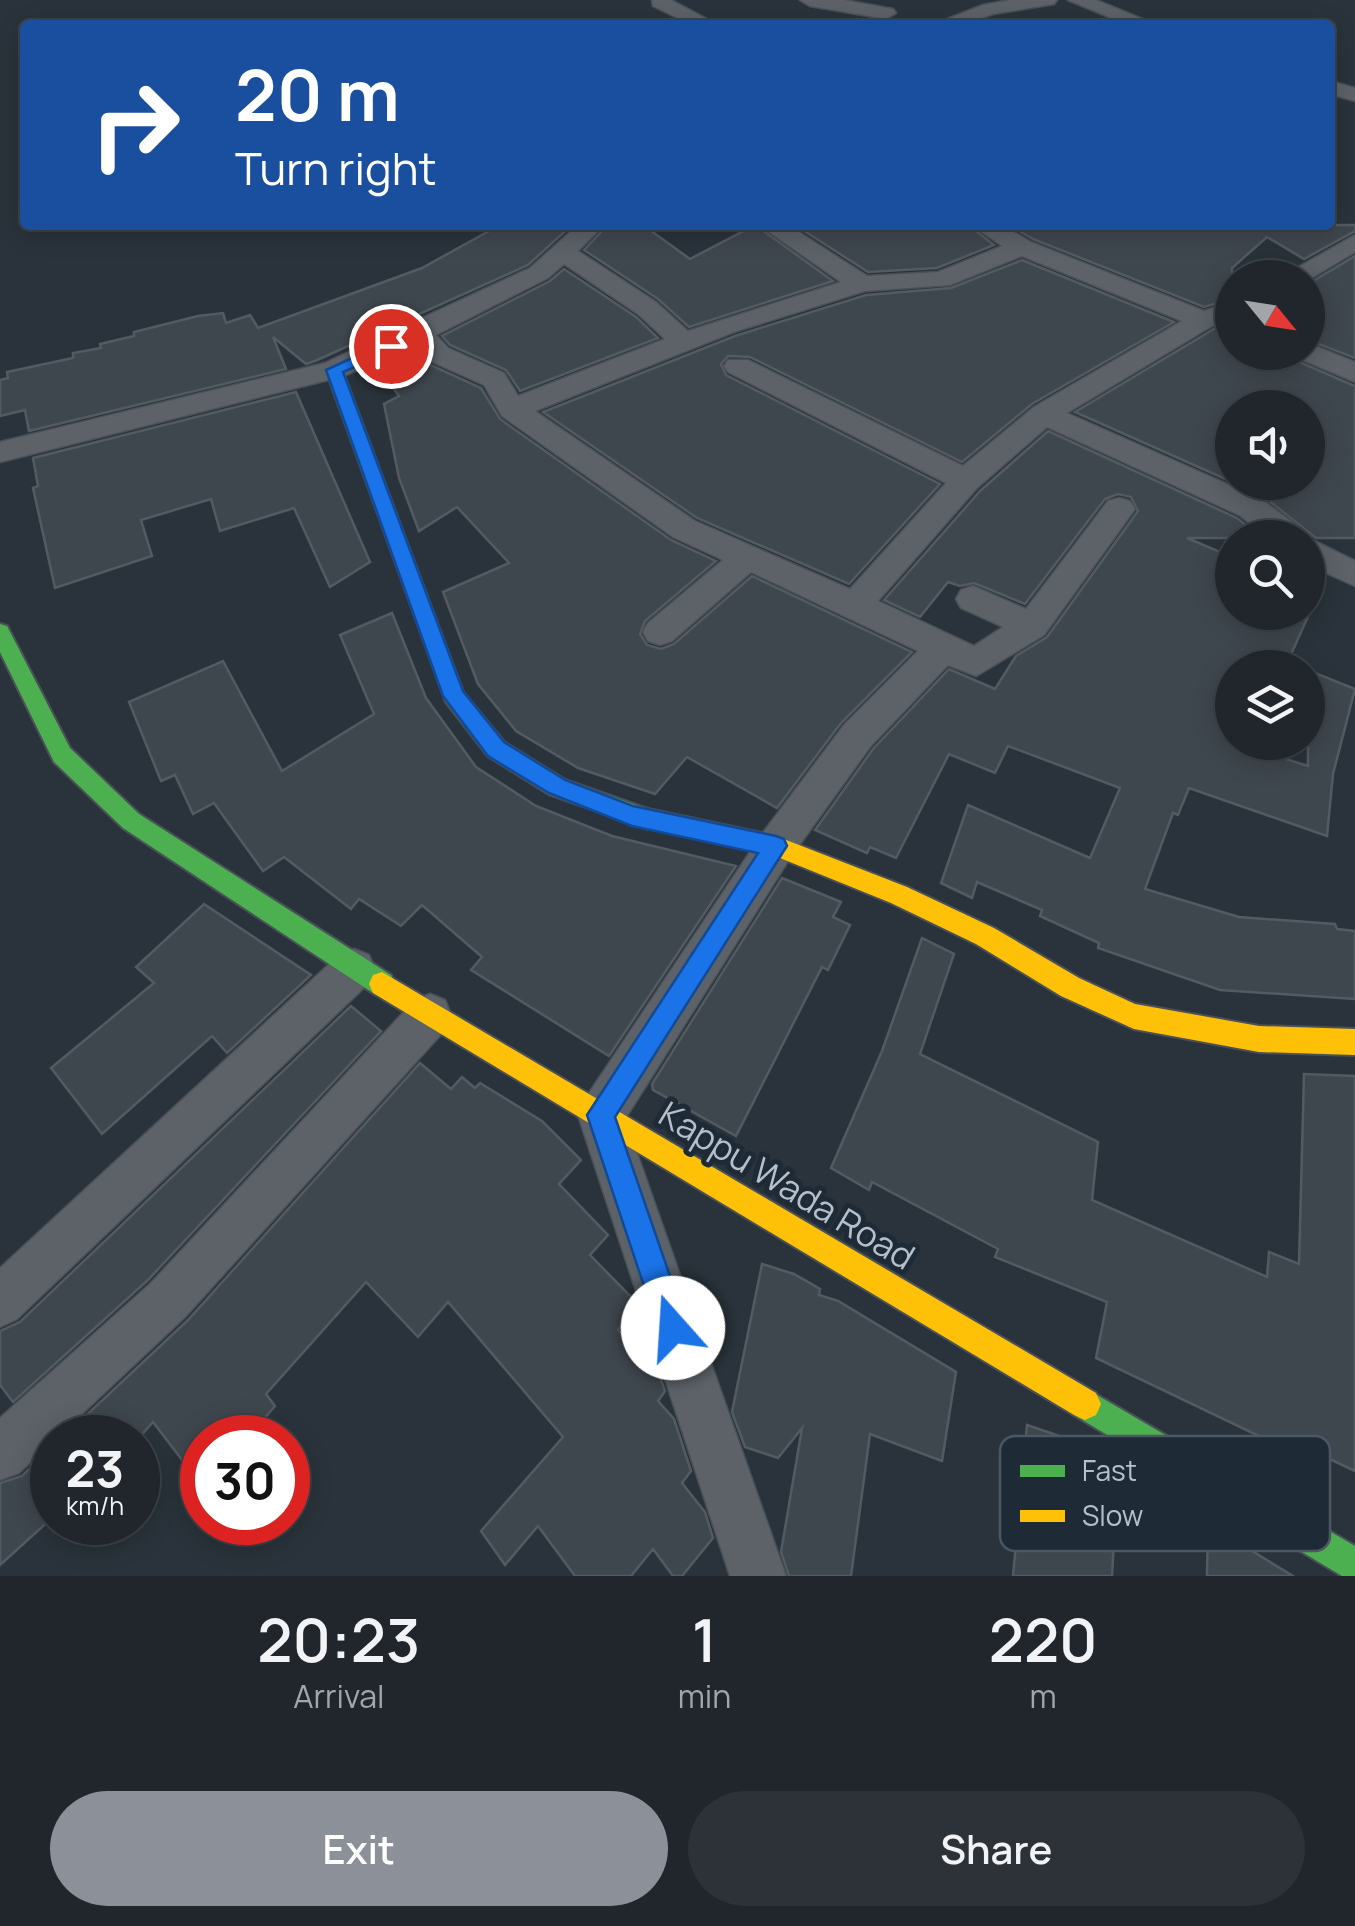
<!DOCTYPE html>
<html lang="en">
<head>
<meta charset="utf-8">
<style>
  body { margin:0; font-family:Manrope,sans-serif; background:#2d3238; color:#f1f3f6; height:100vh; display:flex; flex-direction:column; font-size:38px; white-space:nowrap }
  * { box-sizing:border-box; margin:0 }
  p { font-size:32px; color:#a2a5a9 }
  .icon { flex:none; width:55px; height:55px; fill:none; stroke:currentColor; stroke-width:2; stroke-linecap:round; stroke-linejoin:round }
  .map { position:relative; height:1576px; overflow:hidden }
  .sheet { display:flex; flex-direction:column; background:#20262c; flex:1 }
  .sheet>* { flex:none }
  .banner { position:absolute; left:20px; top:20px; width:1315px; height:210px; border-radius:10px; box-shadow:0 5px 25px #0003,0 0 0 2px #3d4348; background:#1a4fa0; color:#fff; overflow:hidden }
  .needle { width:65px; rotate:120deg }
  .tools { position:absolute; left:1215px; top:260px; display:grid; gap:20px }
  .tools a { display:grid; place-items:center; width:110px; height:110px; border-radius:50%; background:#20262c; box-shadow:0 5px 25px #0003,0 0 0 2px #3d4348; font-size:50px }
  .speed { position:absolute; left:30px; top:1415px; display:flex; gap:20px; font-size:50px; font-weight:700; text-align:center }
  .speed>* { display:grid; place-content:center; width:130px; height:130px; border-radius:50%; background:#20262c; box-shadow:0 5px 25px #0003,0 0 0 2px #3d4348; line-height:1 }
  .speed small { font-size:25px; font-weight:400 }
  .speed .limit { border:15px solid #d22; background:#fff; color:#111 }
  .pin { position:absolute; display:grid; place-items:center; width:85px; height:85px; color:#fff; margin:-42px; border:5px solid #fff; border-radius:50%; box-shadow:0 2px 10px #0007 }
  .me { position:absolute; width:110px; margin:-55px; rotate:341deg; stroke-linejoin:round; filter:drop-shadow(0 0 8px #0008) }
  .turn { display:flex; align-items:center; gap:35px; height:210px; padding:0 50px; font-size:45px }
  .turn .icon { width:130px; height:130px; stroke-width:2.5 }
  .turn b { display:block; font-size:70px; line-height:85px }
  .eta { display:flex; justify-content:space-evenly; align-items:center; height:170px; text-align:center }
  .eta b { font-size:60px; font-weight:600; line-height:70px }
  .button { display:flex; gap:20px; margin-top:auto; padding:20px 50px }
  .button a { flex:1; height:115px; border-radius:60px; background:#8c9099; color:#fff; font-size:40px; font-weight:600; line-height:115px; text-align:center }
  .button a+a { background:#2d3238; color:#f1f3f6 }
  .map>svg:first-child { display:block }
  .building { fill:#3f474e; stroke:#535a62; stroke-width:2.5 }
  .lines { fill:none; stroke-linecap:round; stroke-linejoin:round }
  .street-casing { stroke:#495057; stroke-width:3 }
  .fast-casing { stroke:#495057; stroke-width:4 }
  .slow-casing { stroke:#495057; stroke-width:4 }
  .street { fill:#5c6268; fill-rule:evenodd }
  .fast { fill:#4caf50; fill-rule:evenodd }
  .slow { fill:#ffc107; fill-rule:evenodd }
  .route { fill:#1a73e8; stroke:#114b97; stroke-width:2.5 }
  .labels { text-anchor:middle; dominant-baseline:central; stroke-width:10; stroke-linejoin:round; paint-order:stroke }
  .near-street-label { font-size:35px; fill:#b5c0cb; stroke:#1e2a36 }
  .key { fill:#1e2a36; stroke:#4b5763; stroke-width:2.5 }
  .key-label { font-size:28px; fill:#b5c0cb }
</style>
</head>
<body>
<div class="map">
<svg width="1355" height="1576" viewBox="0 0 1355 1576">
  <rect width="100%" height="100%" fill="#2a333b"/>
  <g class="building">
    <polygon points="500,225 572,225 528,265 315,361 306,364 273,337 286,369 29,431 25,410 0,416 0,380 8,378 7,372 73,358 73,353 101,348 100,344 134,336 134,332 198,316 223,313 226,323 250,315 258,328 422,268"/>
    <polygon points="608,225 643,225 690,259 755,225 833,281 689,327 658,299 584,250"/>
    <polygon points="795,225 968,225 994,245 937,268 868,272"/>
    <polygon points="1009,225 1355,225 1355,231 1304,259 1267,237 1232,268 1232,299 1204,307 1033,239"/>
    <polygon points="1355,256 1355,358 1308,340 1308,284"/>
    <polygon points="1022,260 1174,322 1032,404 962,462 750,357 728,356 721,364 726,375 940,484 849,584 697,518 543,412 735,336 866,295 951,288"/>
    <polygon points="564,269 636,317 658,338 520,391 506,370 450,345 442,336 550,281"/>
    <polygon points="1232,323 1232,352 1292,352 1297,361 1355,386 1355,538 1316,538 1263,496 1233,482 1308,482 1308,408 1232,408 1232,482 1075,412 1214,329"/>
    <polygon points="414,350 426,363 481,388 500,419 671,540 716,561 645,621 640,634 647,645 661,649 674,644 752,576 912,652 841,723 777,808 687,757 655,794 578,768 516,731 478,684 443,592 509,563 457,507 419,531 399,478 384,404 399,396 377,366"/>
    <polygon points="296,392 370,562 330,587 294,508 220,531 211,499 141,520 152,556 55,588 33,488 38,486 33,458"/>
    <polygon points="1048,431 1237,518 1262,538 1187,538 1232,557 1232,612 1310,612 1285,668 1232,668 1232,742 1308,766 1308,670 1355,689 1333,774 1327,836 1189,788 1178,815 1173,813 1145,889 1239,917 1335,924 1337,929 1355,931 1355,999 1220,990 1098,948 1099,943 1040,916 1042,910 977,882 972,898 941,883 968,805 1090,858 1120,788 1008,746 995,773 949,754 896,858 870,847 867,853 815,830 873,749 949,669 995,689 1016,656 1047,637 1138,511 1131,497 1118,494 1105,499 1025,604 974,583 960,586 948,582 920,617 884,600 980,491"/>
    <polygon points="392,613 426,698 476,767 536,806 612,836 736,866 609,1056 471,970 482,957 422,905 401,926 359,899 351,909 284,857 263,871 214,803 193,814 175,775 161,781 129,702 223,661 282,771 374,714 340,635"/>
    <polygon points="782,878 841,902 833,917 850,925 828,970 822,967 736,1136 653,1090 652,1084"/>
    <polygon points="204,904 311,975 227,1053 212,1036 102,1134 51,1068 154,983 136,967"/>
    <polygon points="922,938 954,954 920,1054 1098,1142 1092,1200 1267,1277 1269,1252 1299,1264 1304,1074 1355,1076 1355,1471 1292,1441 1291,1463 1256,1448 1257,1435 1096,1358 1107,1302 995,1257 998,1249 872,1182 869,1190 831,1168 882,1051"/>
    <polygon points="351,1006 381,1031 148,1280 13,1402 0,1385 0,1331 20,1322"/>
    <polygon points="420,1063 451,1089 462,1077 475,1088 480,1083 542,1121 581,1160 559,1184 608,1235 590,1255 635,1301 637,1306 618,1330 659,1374 665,1391 658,1401 674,1419 691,1471 682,1483 705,1512 713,1538 682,1576 673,1576 653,1549 631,1576 575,1576 538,1526 505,1565 481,1531 563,1437 448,1302 418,1337 366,1282 266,1394 275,1406 248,1438 202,1438 202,1486 153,1422 139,1438 62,1438 188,1320"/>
    <polygon points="762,1264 794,1274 820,1289 819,1295 838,1301 956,1372 942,1461 870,1434 851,1576 789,1576 781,1552 802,1428 778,1458 745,1447 732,1412"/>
    <polygon points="1027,1425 1065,1438 1118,1470 1112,1576 1013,1576"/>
    <polygon points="52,1447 52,1518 0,1565 0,1483 22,1476"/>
    <polygon points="1208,1524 1293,1576 1207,1576"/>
  </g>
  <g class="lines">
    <defs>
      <g id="street">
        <polygon points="652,0 671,0 718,25 692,25 653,6"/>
        <polygon points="800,0 844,0 893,9 896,13 886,19 810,6"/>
        <polygon points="1010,0 1057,0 1054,4 993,14 962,25 932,25 983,5"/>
        <polygon points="1068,0 1096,0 1157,25 1128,25"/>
        <polygon points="1330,81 1355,88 1355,101 1330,94"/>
        <path d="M578,225H604L578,251L656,302L688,331L841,282L759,225H788L867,276L938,272L1002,246L972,225H1002L1031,242L1204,311L1232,302V319L1212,326L1067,413L1261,499L1303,530L1307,537L1355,561V586L1308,565V538H1269L1239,515L1047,427L977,488L878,601L974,646L1003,627L961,608L956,599L961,590L973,586L1026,609L1108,501L1119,498L1130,501L1135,509L1044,635L976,676L948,665L870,747L790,858L625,1119L786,1576H730L578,1115L585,1099L762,834L844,725L918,651L751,572L672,641L660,645L648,641L643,632L648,623L723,560L673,537L502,416L484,385L428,360L415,345L344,376L0,462V442L325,363L530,268ZM1022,256L1182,321L1034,407L963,466L748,360H728L724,366L728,372L946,483L850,589L695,521L535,411L734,332L865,291L950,285ZM564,264L638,314L665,339L518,396L504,373L448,348L436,335L548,278Z"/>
        <polygon points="1355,235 1355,252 1308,280 1279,278"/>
        <polygon points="1308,343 1355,362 1355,382 1298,358 1295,352 1308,352"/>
        <polygon points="354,949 369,955 375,969 369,983 17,1319 0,1327 0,1268 339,955"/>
        <polygon points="430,994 445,1000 451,1015 445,1030 185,1317 19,1473 0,1480 0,1418 151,1283 415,1000"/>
      </g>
      <g id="fast">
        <polygon points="334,365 342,370 463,692 504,742 565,780 656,812 659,819 656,826 648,829 549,794 488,756 446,702 326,370"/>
        <polygon points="0,624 7,626 70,748 139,814 391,975 395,984 391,993 382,996 373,993 123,828 54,762 0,652"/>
        <polygon points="1085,1388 1355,1546 1355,1576 1342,1576 1074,1415 1069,1404 1074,1393"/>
      </g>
      <g id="slow">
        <polygon points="648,809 776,836 907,887 994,928 1079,978 1135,1004 1259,1026 1355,1029 1355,1055 1259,1052 1134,1029 1061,996 976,944 891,903 775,856 640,826 637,819 640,812"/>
        <polygon points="382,972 1096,1393 1101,1404 1096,1415 1085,1420 1074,1415 373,993 369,984 373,975"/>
      </g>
    </defs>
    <use href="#street" class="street-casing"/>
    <use href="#fast" class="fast-casing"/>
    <use href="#slow" class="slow-casing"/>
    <use href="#street" class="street"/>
    <use href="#fast" class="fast"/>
    <use href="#slow" class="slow"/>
  </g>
  <polygon class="route" points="391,340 399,346 397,349 343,372 463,691 504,742 565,780 633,806 776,836 784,839 787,846 615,1117 688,1328 684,1338 673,1343 663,1338 658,1328 587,1115 758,853 632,826 549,793 488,756 443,696 326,370"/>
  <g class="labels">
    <g class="near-street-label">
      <text transform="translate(787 1185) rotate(31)">Kappu Wada Road</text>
    </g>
  </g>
  <rect x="1000" y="1436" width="330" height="115" rx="15" class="key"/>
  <rect x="1020" y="1465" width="45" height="12" fill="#4caf50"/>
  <rect x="1020" y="1510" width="45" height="12" fill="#ffc107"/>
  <g class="key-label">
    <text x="1082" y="1481">Fast</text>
    <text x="1082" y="1526">Slow</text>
  </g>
</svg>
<div class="tools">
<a><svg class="needle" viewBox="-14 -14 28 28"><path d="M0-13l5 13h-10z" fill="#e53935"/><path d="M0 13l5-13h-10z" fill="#a2a5a9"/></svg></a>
<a><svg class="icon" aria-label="sound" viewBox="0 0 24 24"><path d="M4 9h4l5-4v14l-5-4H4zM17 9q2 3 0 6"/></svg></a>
<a><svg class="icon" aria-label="search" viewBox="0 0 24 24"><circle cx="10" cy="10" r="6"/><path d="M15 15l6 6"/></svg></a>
<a><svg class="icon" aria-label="layers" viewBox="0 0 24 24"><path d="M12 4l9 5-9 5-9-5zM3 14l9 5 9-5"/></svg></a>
</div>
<div class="speed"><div>23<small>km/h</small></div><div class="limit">30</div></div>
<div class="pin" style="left:391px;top:346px;background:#d93025"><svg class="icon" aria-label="arrive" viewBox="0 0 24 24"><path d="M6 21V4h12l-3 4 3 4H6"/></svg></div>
<svg class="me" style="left:673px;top:1328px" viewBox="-20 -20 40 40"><circle r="19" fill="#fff"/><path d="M0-13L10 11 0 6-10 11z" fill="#1a73e8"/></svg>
<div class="banner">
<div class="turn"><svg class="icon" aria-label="right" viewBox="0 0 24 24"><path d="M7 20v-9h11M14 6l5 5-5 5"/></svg><div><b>20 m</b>Turn right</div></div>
</div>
</div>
<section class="sheet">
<div class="eta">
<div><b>20:23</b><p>Arrival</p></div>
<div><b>1</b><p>min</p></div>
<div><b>220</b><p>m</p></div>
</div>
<div class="button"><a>Exit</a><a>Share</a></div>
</section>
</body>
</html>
